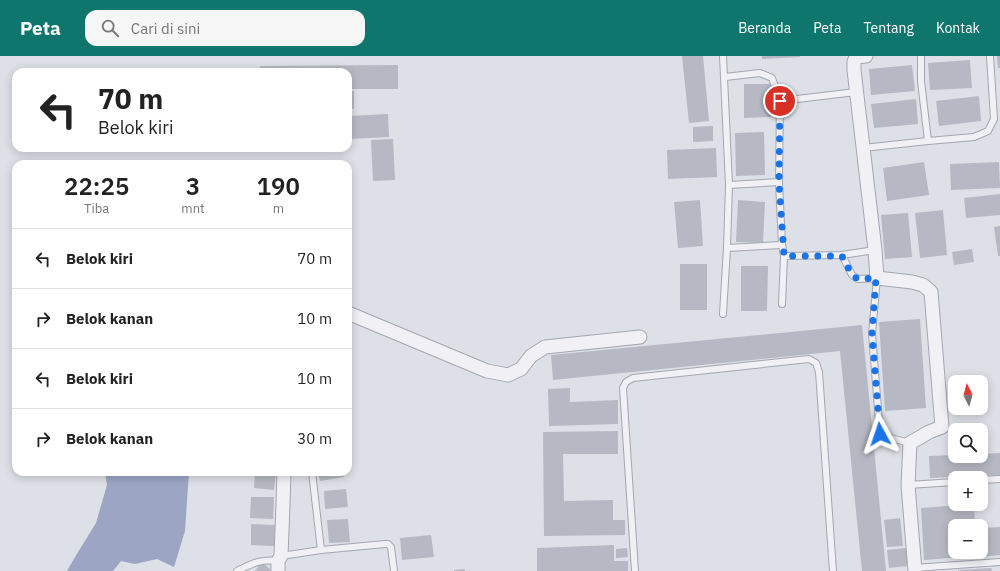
<!DOCTYPE html>
<html lang="id">
<head>
<meta charset="utf-8">
<style>
  body { margin:0; font-family:"IBM Plex Sans",sans-serif; background:#f6f6f6; color:#222; height:100vh; display:flex; flex-direction:column; font-size:15px; white-space:nowrap }
  * { box-sizing:border-box; margin:0 }
  p { font-size:13px; color:#767676 }
  .icon { flex:none; width:22px; height:22px; fill:none; stroke:currentColor; stroke-width:2; stroke-linecap:round; stroke-linejoin:round }
  .map { position:relative; flex:1; overflow:hidden }
  .details { position:absolute; left:12px; top:104px; width:340px; height:316px; display:flex; flex-direction:column; background:#fff; border-radius:12px; box-shadow:0 2px 10px #0003 }
  .details>* { flex:none }
  .top-card { position:absolute; left:12px; top:12px; width:340px; height:84px; border-radius:12px; box-shadow:0 2px 10px #0003; background:#fff; color:#222; overflow:hidden }
  .needle { width:26px; rotate:354deg }
  .fabs { position:absolute; left:948px; top:319px; display:grid; gap:8px }
  .fabs a { display:grid; place-items:center; width:40px; height:40px; border-radius:8px; background:#fff; box-shadow:0 2px 10px #0003; font-size:20px }
  .pin { position:absolute; display:grid; place-items:center; width:34px; height:34px; color:#fff; margin:-17px; border:2px solid #fff; border-radius:50%; box-shadow:0 1px 4px #0007 }
  .me { position:absolute; width:44px; margin:-22px; rotate:355deg; stroke-linejoin:round; filter:drop-shadow(0 0 3px #0008) }
  .turn { display:flex; align-items:center; gap:14px; height:84px; padding:0 20px; font-size:18px }
  .turn .icon { width:52px; height:52px; stroke-width:2.5 }
  .turn b { display:block; font-size:28px; line-height:34px }
  .eta { display:flex; justify-content:space-evenly; align-items:center; height:68px; text-align:center }
  .eta b { font-size:24px; font-weight:600; line-height:28px }
  ul { padding:0; list-style:none }
  li { display:flex; align-items:center; gap:12px; height:60px; padding:0 20px; border-top:1px solid #e0e0e0 }
  li div { flex:1 }
  li b { display:block; font-size:15px }
  li em { font-style:normal }
  header { display:flex; align-items:center; gap:24px; box-sizing:border-box; height:56px; padding:0 20px; background:#0f766e; color:#fff }
  header strong { font-size:19px }
  nav { display:flex; gap:22px; margin-inline-start:auto; font-size:14px }
  .search { width:280px; height:36px; background:#f6f6f6; display:flex; align-items:center; gap:10px; box-sizing:border-box; padding:0 14px; border-radius:12px; color:#767676; font-size:15px }
  .map>svg:first-child { display:block }
  .water { fill:#9ca6c4 }
  .building { fill:#b6b8c3 }
  .lines { fill:none; stroke-linecap:round; stroke-linejoin:round }
  .service-casing { stroke:#a4a6b0; stroke-width:8 }
  .minor-casing { stroke:#a4a6b0; stroke-width:15 }
  .service { stroke:#f1f1f5; stroke-width:6 }
  .minor { stroke:#f1f1f5; stroke-width:13 }
  .route { stroke:#1a73e8; stroke-width:7; stroke-dasharray:0 12.6 }
</style>
</head>
<body>
<header>
<strong>Peta</strong>
<div class="search"><svg class="icon" aria-label="search" viewBox="0 0 24 24"><circle cx="10" cy="10" r="6"/><path d="M15 15l6 6"/></svg>Cari di sini</div>
<nav><a>Beranda</a><a>Peta</a><a>Tentang</a><a>Kontak</a></nav>
</header>
<div class="map">
<svg width="1000" height="515" viewBox="0 0 1000 515">
  <rect width="100%" height="100%" fill="#dee0e7"/>
  <polygon class="water" points="105,416 189,416 185,475 174,511 157,503 135,508 121,505 113,515 67,515 75,501 96,467 107,429"/>
  <g class="building">
    <polygon points="682,0 703,0 709,65 689,67"/>
    <polygon points="762,0 800,0 800,1 762,3"/>
    <polygon points="997,0 1000,0 1000,12 998,12"/>
    <polygon points="970,4 972,32 930,34 928,7"/>
    <polygon points="398,9 398,33 348,33 348,16 260,16 260,10"/>
    <polygon points="912,9 915,35 871,39 869,13"/>
    <polygon points="744,28 771,28 771,61 744,62"/>
    <rect x="348" y="35" width="6" height="18"/>
    <polygon points="979,40 981,65 939,70 936,45"/>
    <polygon points="916,43 918,68 874,72 871,48"/>
    <polygon points="388,58 389,81 348,83 348,60"/>
    <polygon points="713,70 713,85 693,86 693,71"/>
    <polygon points="764,76 765,119 736,120 735,77"/>
    <polygon points="393,83 395,124 373,125 371,84"/>
    <polygon points="716,92 717,121 668,123 667,94"/>
    <polygon points="924,106 929,139 887,145 883,112"/>
    <polygon points="999,106 1000,132 951,134 950,108"/>
    <polygon points="1000,138 1000,159 966,162 964,142"/>
    <polygon points="700,144 703,190 678,192 674,146"/>
    <polygon points="738,144 765,146 763,187 736,186"/>
    <polygon points="943,154 947,199 920,202 915,157"/>
    <polygon points="908,157 912,201 885,203 881,159"/>
    <polygon points="1000,170 1000,200 998,200 994,171"/>
    <polygon points="972,193 974,206 954,209 952,196"/>
    <rect x="680" y="208" width="27" height="46"/>
    <polygon points="741,210 768,210 767,255 741,255"/>
    <polygon points="920,263 926,352 885,355 879,266"/>
    <polygon points="862,269 886,515 862,515 840,295 553,324 551,299"/>
    <polygon points="570,332 570,346 618,344 618,368 549,370 548,333"/>
    <polygon points="618,375 618,398 563,398 564,445 613,444 613,464 625,464 625,479 544,480 543,376"/>
    <polygon points="1000,397 1000,419 930,422 929,400 955,399 955,400 981,400 981,398"/>
    <polygon points="255,416 276,416 274,434 254,432"/>
    <polygon points="318,416 344,416 344,421 320,425"/>
    <polygon points="346,433 348,451 325,453 324,435"/>
    <polygon points="251,441 274,441 273,463 250,462"/>
    <polygon points="974,448 975,470 955,470 955,496 977,496 977,500 924,504 921,452"/>
    <polygon points="900,462 903,490 887,491 884,464"/>
    <polygon points="348,463 350,486 329,487 327,464"/>
    <polygon points="251,468 275,469 274,490 251,489"/>
    <polygon points="1000,471 1000,499 981,501 981,472"/>
    <polygon points="431,479 434,501 402,504 400,482"/>
    <polygon points="614,489 614,505 628,505 628,515 537,515 537,492"/>
    <polygon points="627,492 628,501 616,502 616,493"/>
    <polygon points="906,492 908,510 889,512 887,494"/>
    <polygon points="262,506 271,514 270,515 255,515"/>
    <polygon points="991,512 992,515 958,515 958,514"/>
    <polygon points="465,513 465,515 454,515 454,514"/>
  </g>
  <g class="lines">
    <defs>
      <g id="service">
        <polyline points="921,0 921,25 928,85"/>
        <polyline points="725,21 760,17 772,22 780,45 779,126 782,189 784,200 782,248"/>
        <polyline points="780,45 856,36"/>
        <polyline points="863,92 928,85 974,81 988,75 994,63 990,0"/>
        <polyline points="729,129 779,126"/>
        <polyline points="727,192 782,189"/>
        <polyline points="842,199 852,219 858,223 877,222 872,278 880,378 883,380 910,387"/>
        <polyline points="784,200 842,199 875,194"/>
        <polyline points="723,258 727,192 729,129 723,0"/>
        <polyline points="312,416 321,494"/>
        <polyline points="981,424 1000,423"/>
        <polyline points="908,429 955,426"/>
        <polyline points="281,500 321,494 385,488 388,488 391,491 394,515"/>
        <polyline points="914,512 1000,506"/>
        <path d="M237,515C253,507 260,503 278,505"/>
        <polyline points="635,515 623,332 626,326 633,322 809,303 816,307 819,316 833,515"/>
      </g>
      <g id="minor">
        <polyline points="866,0 856,1 854,6 854,14 875,194 877,222 912,226 923,229 931,236 942,371 929,376 910,387 908,429 915,515"/>
        <polyline points="348,257 487,315 508,319 521,313 531,300 545,291 640,281"/>
        <polyline points="278,515 278,505 281,500 283,449 284,416"/>
      </g>
    </defs>
    <use href="#service" class="service-casing"/>
    <use href="#minor" class="minor-casing"/>
    <use href="#service" class="service"/>
    <use href="#minor" class="minor"/>
  </g>
  <g class="lines">
    <polyline class="route" points="780,45 779,126 784,200 842,200 852,219 858,223 876,222 872,278 880,378"/>
  </g>
</svg>
<div class="fabs">
<a><svg class="needle" viewBox="-14 -14 28 28"><path d="M0-13l5 13h-10z" fill="#e53935"/><path d="M0 13l5-13h-10z" fill="#767676"/></svg></a>
<a><svg class="icon" aria-label="search" viewBox="0 0 24 24"><circle cx="10" cy="10" r="6"/><path d="M15 15l6 6"/></svg></a>
<a>+</a>
<a>−</a>
</div>
<div class="pin" style="left:780px;top:45px;background:#d93025"><svg class="icon" aria-label="arrive" viewBox="0 0 24 24"><path d="M6 21V4h12l-3 4 3 4H6"/></svg></div>
<svg class="me" style="left:880px;top:378px" viewBox="-20 -20 40 40"><path d="M0-17L14 15 0 8-14 15z" fill="#1a73e8" stroke="#fff" stroke-width="4"/></svg>
<div class="top-card">
<div class="turn"><svg class="icon" aria-label="left" viewBox="0 0 24 24"><path d="M17 20v-9H6M10 6l-5 5 5 5"/></svg><div><b>70 m</b>Belok kiri</div></div>
</div>
<section class="details">
<div class="eta">
<div><b>22:25</b><p>Tiba</p></div>
<div><b>3</b><p>mnt</p></div>
<div><b>190</b><p>m</p></div>
</div>
<ul>
<li><svg class="icon" aria-label="left" viewBox="0 0 24 24"><path d="M17 20v-9H6M10 6l-5 5 5 5"/></svg><div><b>Belok kiri</b></div><em>70 m</em></li>
<li><svg class="icon" aria-label="right" viewBox="0 0 24 24"><path d="M7 20v-9h11M14 6l5 5-5 5"/></svg><div><b>Belok kanan</b></div><em>10 m</em></li>
<li><svg class="icon" aria-label="left" viewBox="0 0 24 24"><path d="M17 20v-9H6M10 6l-5 5 5 5"/></svg><div><b>Belok kiri</b></div><em>10 m</em></li>
<li><svg class="icon" aria-label="right" viewBox="0 0 24 24"><path d="M7 20v-9h11M14 6l5 5-5 5"/></svg><div><b>Belok kanan</b></div><em>30 m</em></li>
</ul>
</section>
</div>
</body>
</html>
